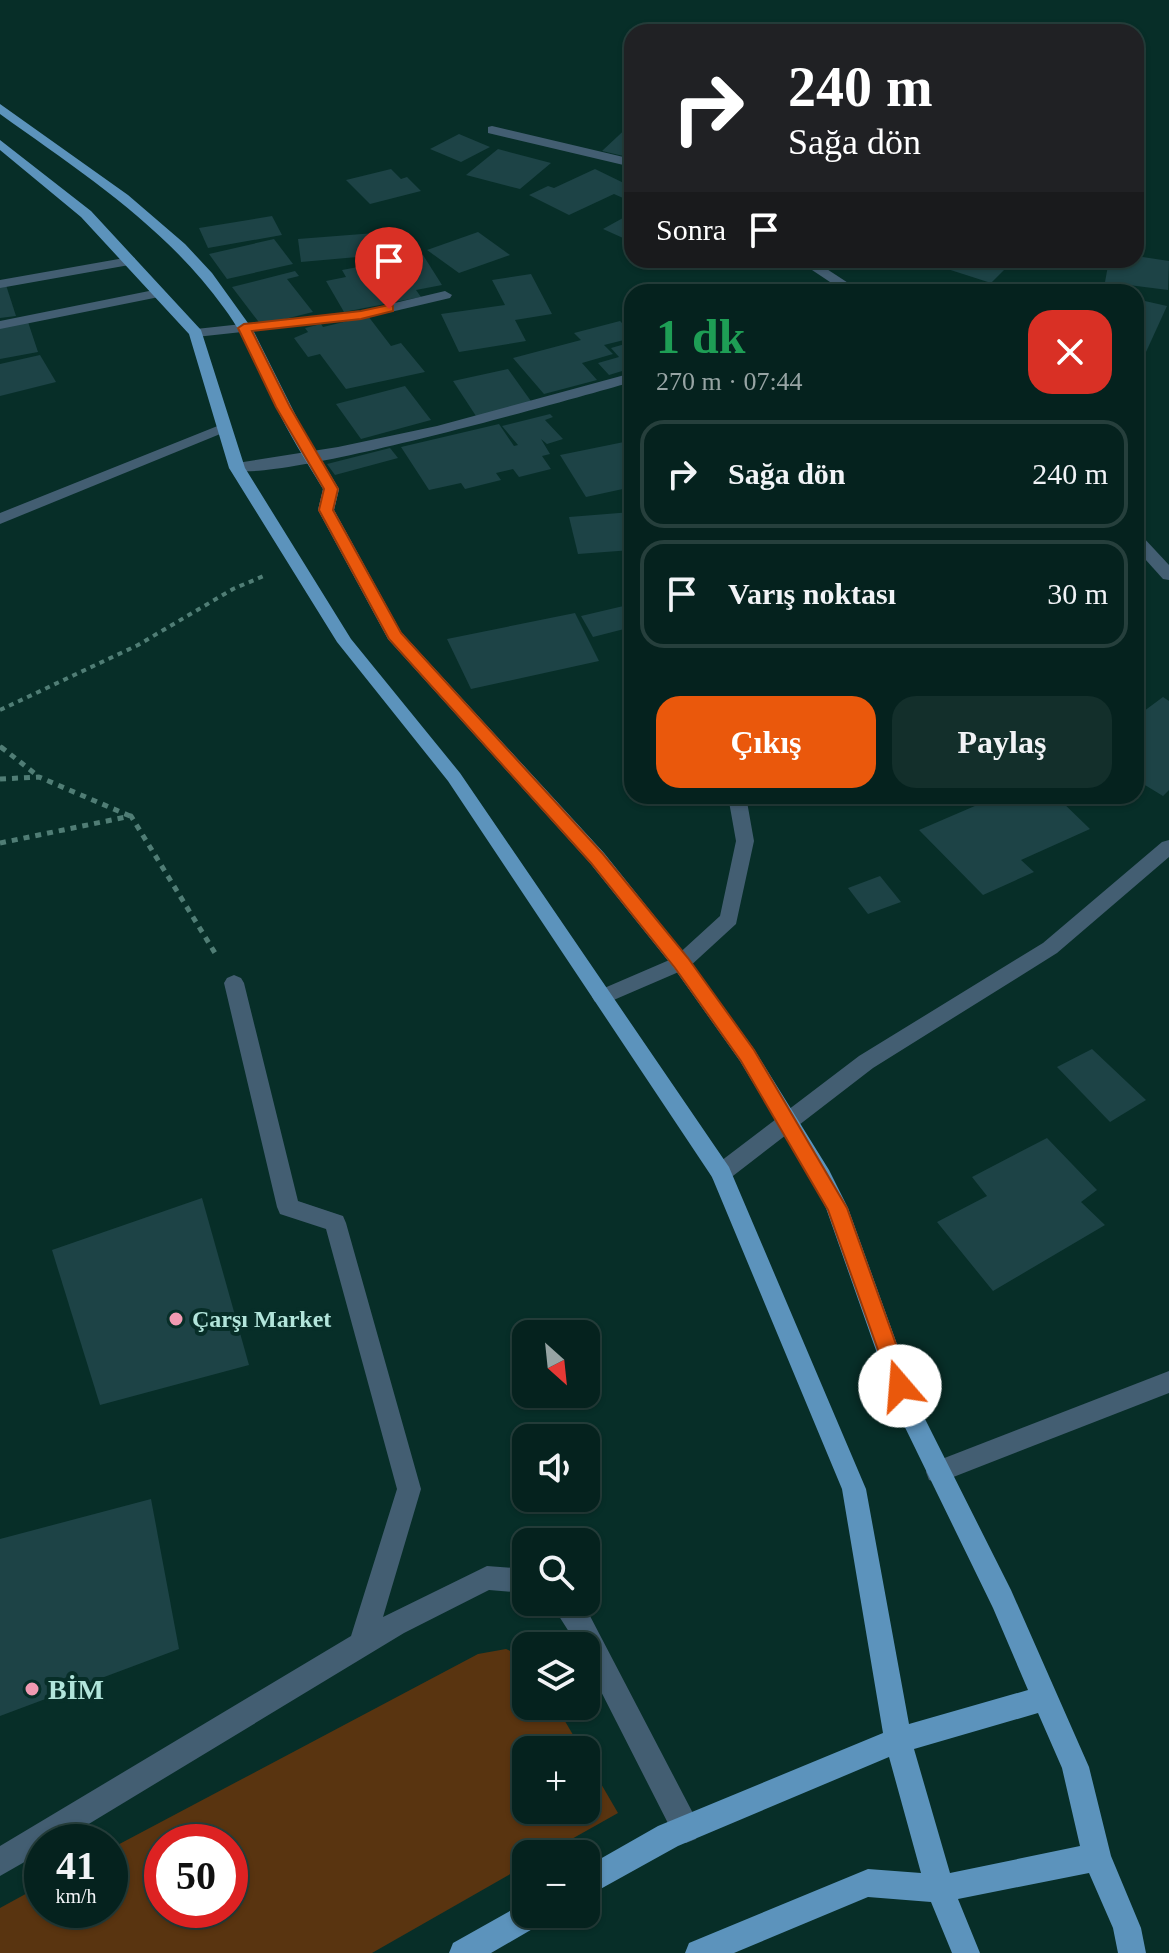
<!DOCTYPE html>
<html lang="tr">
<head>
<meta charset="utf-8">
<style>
  body { margin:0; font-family:"Times New Roman",serif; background:#132f2b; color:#f1f3f6; height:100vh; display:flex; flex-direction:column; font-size:30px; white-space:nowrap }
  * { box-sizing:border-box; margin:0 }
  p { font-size:26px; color:#97a4a4 }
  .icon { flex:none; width:44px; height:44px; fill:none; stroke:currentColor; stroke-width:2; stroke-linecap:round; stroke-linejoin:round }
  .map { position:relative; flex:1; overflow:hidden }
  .details { position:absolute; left:624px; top:284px; width:520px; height:520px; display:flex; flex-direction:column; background:#05221e; border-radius:24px; box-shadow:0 2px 6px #0004,0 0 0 2px #263f3c }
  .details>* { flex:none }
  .top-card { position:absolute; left:624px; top:24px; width:520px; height:244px; border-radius:24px; box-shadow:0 2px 6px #0004,0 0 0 2px #263f3c; background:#202124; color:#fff; overflow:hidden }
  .needle { width:52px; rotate:153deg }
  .fabs { position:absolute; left:512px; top:1320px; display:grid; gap:16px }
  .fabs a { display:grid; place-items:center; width:88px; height:88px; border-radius:16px; background:#05221e; box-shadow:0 2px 6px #0004,0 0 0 2px #263f3c; font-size:40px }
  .speed { position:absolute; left:24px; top:1824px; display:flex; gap:16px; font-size:40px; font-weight:700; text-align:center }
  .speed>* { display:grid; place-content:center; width:104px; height:104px; border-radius:50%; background:#05221e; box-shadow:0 2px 6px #0004,0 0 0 2px #263f3c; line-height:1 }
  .speed small { font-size:20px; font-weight:400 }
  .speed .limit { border:12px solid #d22; background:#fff; color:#111 }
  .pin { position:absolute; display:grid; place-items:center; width:68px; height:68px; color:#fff; margin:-82px -34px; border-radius:50% 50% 50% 0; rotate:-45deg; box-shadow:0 0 8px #0007 }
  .pin .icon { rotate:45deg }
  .me { position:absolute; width:88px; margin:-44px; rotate:342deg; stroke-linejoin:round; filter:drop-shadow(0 0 6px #0008) }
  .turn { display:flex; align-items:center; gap:28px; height:168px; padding:0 32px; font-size:36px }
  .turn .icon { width:104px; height:104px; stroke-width:2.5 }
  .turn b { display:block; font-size:56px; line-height:68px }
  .then { display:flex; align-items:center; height:76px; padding:0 32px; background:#0003; gap:16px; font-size:30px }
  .round { display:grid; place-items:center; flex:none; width:84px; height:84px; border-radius:24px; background:#132f2b }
  .headline { display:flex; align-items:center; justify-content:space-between; height:136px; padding:0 32px }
  h1 { font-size:48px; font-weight:600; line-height:60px; color:#1e9e55 }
  .primary-button { display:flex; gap:16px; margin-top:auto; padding:16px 32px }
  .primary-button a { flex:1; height:92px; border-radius:24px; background:#ea580c; color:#fff; font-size:32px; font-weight:600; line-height:92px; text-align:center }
  .primary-button a+a { background:#132f2b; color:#f1f3f6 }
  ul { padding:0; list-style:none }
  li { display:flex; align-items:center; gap:24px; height:108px; margin:0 16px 12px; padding:0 16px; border:4px solid #263f3c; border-radius:24px }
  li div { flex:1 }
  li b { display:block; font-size:30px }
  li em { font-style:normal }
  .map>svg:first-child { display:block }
  .green { fill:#593410; fill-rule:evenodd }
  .building { fill:#1d4346 }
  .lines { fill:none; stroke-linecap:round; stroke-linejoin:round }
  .path-far1 { stroke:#507d75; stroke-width:4; stroke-dasharray:5 5; stroke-linecap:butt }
  .path { stroke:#507d75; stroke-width:5; stroke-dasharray:6 6; stroke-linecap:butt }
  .minor { fill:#435e72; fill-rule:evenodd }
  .major { fill:#5c93bc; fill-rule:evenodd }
  .route { fill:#ea580c; stroke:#983908; stroke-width:2 }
  .poi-dot { fill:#f19ab2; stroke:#072e28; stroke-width:3 }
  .labels { text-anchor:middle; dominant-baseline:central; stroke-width:8; stroke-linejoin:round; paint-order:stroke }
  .poi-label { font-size:24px; font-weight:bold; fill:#b2e5db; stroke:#072e28; text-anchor:start }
  .near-poi-label { font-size:28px; font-weight:bold; fill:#b2e5db; stroke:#072e28; text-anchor:start }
</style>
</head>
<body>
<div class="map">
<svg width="1169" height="1953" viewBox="0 0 1169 1953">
  <rect width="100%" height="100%" fill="#072e28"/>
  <path class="green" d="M506,1649L526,1658V1706H556L582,1750H526V1810H586V1758L618,1813L545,1854H526V1865L372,1953H0V1908L42,1885V1910H110V1849L478,1654ZM162,1842H230V1910H162Z"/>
  <g class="building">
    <polygon points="632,123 632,158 602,151"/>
    <polygon points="459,134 490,147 461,162 430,149"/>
    <polygon points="498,149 551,163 520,189 466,175"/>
    <polygon points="391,169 401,179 407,177 421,191 370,204 346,180"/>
    <polygon points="595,169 632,187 632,202 614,194 569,215 529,195 548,186 554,188"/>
    <polygon points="632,213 632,242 603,229"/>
    <polygon points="272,216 282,235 208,248 199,228"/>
    <polygon points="478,232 510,255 459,273 427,250"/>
    <polygon points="375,233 380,255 301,262 298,239"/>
    <polygon points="274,239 293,264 227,279 209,254"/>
    <polygon points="423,255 442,285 416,290 421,297 344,312 326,281 346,277 342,270"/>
    <polygon points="1136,256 1169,261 1168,290 1105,282 1109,260 1136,260"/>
    <polygon points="869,260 918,260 904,270"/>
    <polygon points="941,260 993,260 1009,265 991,283 935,265"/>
    <polygon points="295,271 299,276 287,279 313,312 261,325 232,287"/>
    <polygon points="531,274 552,314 515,320 526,341 459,352 441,314 505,305 492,280"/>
    <polygon points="6,285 16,316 0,318 0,286"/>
    <polygon points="1136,299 1167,306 1146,352 1136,350"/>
    <polygon points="368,316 391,346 401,343 425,372 346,389 320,354 308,357 294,338 308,332 305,328 321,324 323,327"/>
    <polygon points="620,321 632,333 632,338 604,345 613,354 582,363 597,380 544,394 513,358 581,340 574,333"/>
    <polygon points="28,322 38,352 0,359 0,327"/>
    <polygon points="632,342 632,368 609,375 598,363 619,357 611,348"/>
    <polygon points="40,355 56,382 0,396 0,364"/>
    <polygon points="508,369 533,404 476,416 453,381"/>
    <polygon points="405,386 431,420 361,439 336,404"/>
    <polygon points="550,414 553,417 545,420 563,439 547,444 541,439 550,454 542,456 551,469 519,477 513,469 496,473 501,480 465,489 461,483 429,490 401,447 499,424 514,446 518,445 502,426"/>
    <polygon points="624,442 632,443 632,487 586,497 560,455"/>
    <polygon points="390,448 398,458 335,475 327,464"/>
    <polygon points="632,512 632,550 578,554 569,517"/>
    <polygon points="632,604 632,627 593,637 581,616"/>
    <polygon points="575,613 599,661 471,689 447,639"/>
    <polygon points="1163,697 1169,701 1169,790 1163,796 1140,782 1136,785 1136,717"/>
    <polygon points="998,796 1056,796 1090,829 1021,860 1034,872 983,895 919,830"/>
    <polygon points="880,876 901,902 868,914 848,888"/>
    <polygon points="1092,1049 1146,1100 1110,1122 1057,1067"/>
    <polygon points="1047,1138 1097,1190 1081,1202 1105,1225 993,1291 937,1222 987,1196 972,1177"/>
    <polygon points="202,1198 249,1365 100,1405 52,1250"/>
    <polygon points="151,1499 179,1649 0,1716 0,1539"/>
  </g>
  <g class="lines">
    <g class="path-far1">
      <polyline points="0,710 138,645 233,589 266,575"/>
      <polyline points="0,746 3,749"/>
    </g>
    <g class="path">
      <polyline points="1,747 38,776"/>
      <polyline points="0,779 39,777 130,816"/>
      <polyline points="0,843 131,816 215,953"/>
    </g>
    <g class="minor">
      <polygon points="492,126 632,159 632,167 488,133 488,127"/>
      <polygon points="130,257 135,258 135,264 0,288 0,280"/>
      <polygon points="797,260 813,260 862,292 845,292"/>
      <polygon points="159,289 166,293 164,296 0,329 0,321"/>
      <polygon points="445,291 452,295 450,298 361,319 196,337 189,333 196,329 361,311"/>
      <path d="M632,373V382C583,396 254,490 229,468L237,463L338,447L437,426Z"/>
      <polygon points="225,423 230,424 230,430 0,524 0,513"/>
      <polygon points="1136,534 1142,536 1169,565 1169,580 1163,579 1136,549"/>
      <polygon points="728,796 746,796 754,841 736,924 688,968 609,1002 595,1002 592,997 595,992 674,958 720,916 736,841"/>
      <polygon points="1169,840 1169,857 1057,953 873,1068 729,1179 721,1182 713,1179 710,1173 713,1167 859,1056 1043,943 1162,842"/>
      <polygon points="234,975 241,978 244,983 298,1201 343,1216 346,1223 421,1489 383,1617 487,1566 526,1569 526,1593 489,1590 404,1633 59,1842 42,1842 42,1852 0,1876 0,1846 351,1636 397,1489 326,1229 280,1214 277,1207 224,983 227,978"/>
      <polygon points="1169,1371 1169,1393 938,1483 929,1480 926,1472 929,1464"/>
      <polygon points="550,1602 579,1602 590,1616 696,1819 700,1829 696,1839 686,1843 676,1839 586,1662 586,1646 578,1646"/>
    </g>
    <g class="major">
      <path d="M0,104L128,195L185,244L212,273L253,330L301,426L339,489L334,510L401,632L604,853L688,958L754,1049L829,1170L848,1208L921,1411L1011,1590L1089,1767L1111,1856L1141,1928L1146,1953H1118L1113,1928L1089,1873L958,1899L980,1953H952L931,1902L868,1897L734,1953H685L689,1943L868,1869L921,1873L889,1757L678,1846L586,1897V1867L658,1826L883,1733L842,1489L712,1177L448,781L337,642L229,468L189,334L81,217L0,150V140L91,211L201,330L245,468L351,639L460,773L729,1167L866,1489L909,1724L1028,1690L993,1608L898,1413L826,1208L813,1182L740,1061L674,968L590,863L388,639L318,510L323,489C306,461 289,434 275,405C259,372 246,337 224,308C165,226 81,172 0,114ZM1038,1713L1062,1768L1080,1846L950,1873L914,1749Z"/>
      <polygon points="526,1902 526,1914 545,1914 541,1924 491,1953 449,1953 453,1943"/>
    </g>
  </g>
  <polygon class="route" points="389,305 393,306 393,311 361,319 252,331 290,407 338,489 333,510 401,633 603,854 688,958 754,1050 847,1208 911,1386 908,1392 900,1395 893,1392 828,1210 741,1061 675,968 591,863 389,639 319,510 324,489 276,407 238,328 244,324 361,311"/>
  <g class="poi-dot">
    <circle cx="176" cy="1319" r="8"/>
    <circle cx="32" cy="1689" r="8"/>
  </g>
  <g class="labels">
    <g class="poi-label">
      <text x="192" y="1319">Çarşı Market</text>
    </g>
    <g class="near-poi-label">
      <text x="48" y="1689">BİM</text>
    </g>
  </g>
</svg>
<div class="fabs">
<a><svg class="needle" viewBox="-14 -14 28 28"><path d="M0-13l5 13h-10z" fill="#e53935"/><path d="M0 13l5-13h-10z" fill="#97a4a4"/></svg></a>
<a><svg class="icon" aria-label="sound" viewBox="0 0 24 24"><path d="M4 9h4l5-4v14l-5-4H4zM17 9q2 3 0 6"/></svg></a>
<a><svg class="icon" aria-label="search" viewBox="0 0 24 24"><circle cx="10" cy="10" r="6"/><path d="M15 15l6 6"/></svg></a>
<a><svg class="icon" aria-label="layers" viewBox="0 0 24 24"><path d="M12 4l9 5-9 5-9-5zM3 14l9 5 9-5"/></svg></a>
<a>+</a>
<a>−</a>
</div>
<div class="speed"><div>41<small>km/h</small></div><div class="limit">50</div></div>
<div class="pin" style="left:389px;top:309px;background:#d93025"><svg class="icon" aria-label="arrive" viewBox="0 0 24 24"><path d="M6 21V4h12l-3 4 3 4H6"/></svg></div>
<svg class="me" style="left:900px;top:1386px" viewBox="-20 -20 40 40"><circle r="19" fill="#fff"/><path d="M0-13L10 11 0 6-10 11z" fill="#ea580c"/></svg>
<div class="top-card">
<div class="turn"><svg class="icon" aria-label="right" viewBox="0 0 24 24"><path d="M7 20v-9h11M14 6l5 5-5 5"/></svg><div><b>240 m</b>Sağa dön</div></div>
<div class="then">Sonra<svg class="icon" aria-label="arrive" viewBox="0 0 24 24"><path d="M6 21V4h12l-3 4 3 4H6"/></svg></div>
</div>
<section class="details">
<div class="headline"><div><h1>1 dk</h1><p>270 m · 07:44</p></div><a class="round" style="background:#d93025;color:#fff"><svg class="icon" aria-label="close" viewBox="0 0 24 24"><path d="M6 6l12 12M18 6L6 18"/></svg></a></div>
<ul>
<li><svg class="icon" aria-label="right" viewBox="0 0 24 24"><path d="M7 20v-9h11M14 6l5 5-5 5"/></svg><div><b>Sağa dön</b></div><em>240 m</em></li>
<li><svg class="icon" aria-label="arrive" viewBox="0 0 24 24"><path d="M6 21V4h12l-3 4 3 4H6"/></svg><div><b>Varış noktası</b></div><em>30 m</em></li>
</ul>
<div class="primary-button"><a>Çıkış</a><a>Paylaş</a></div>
</section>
</div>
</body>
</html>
